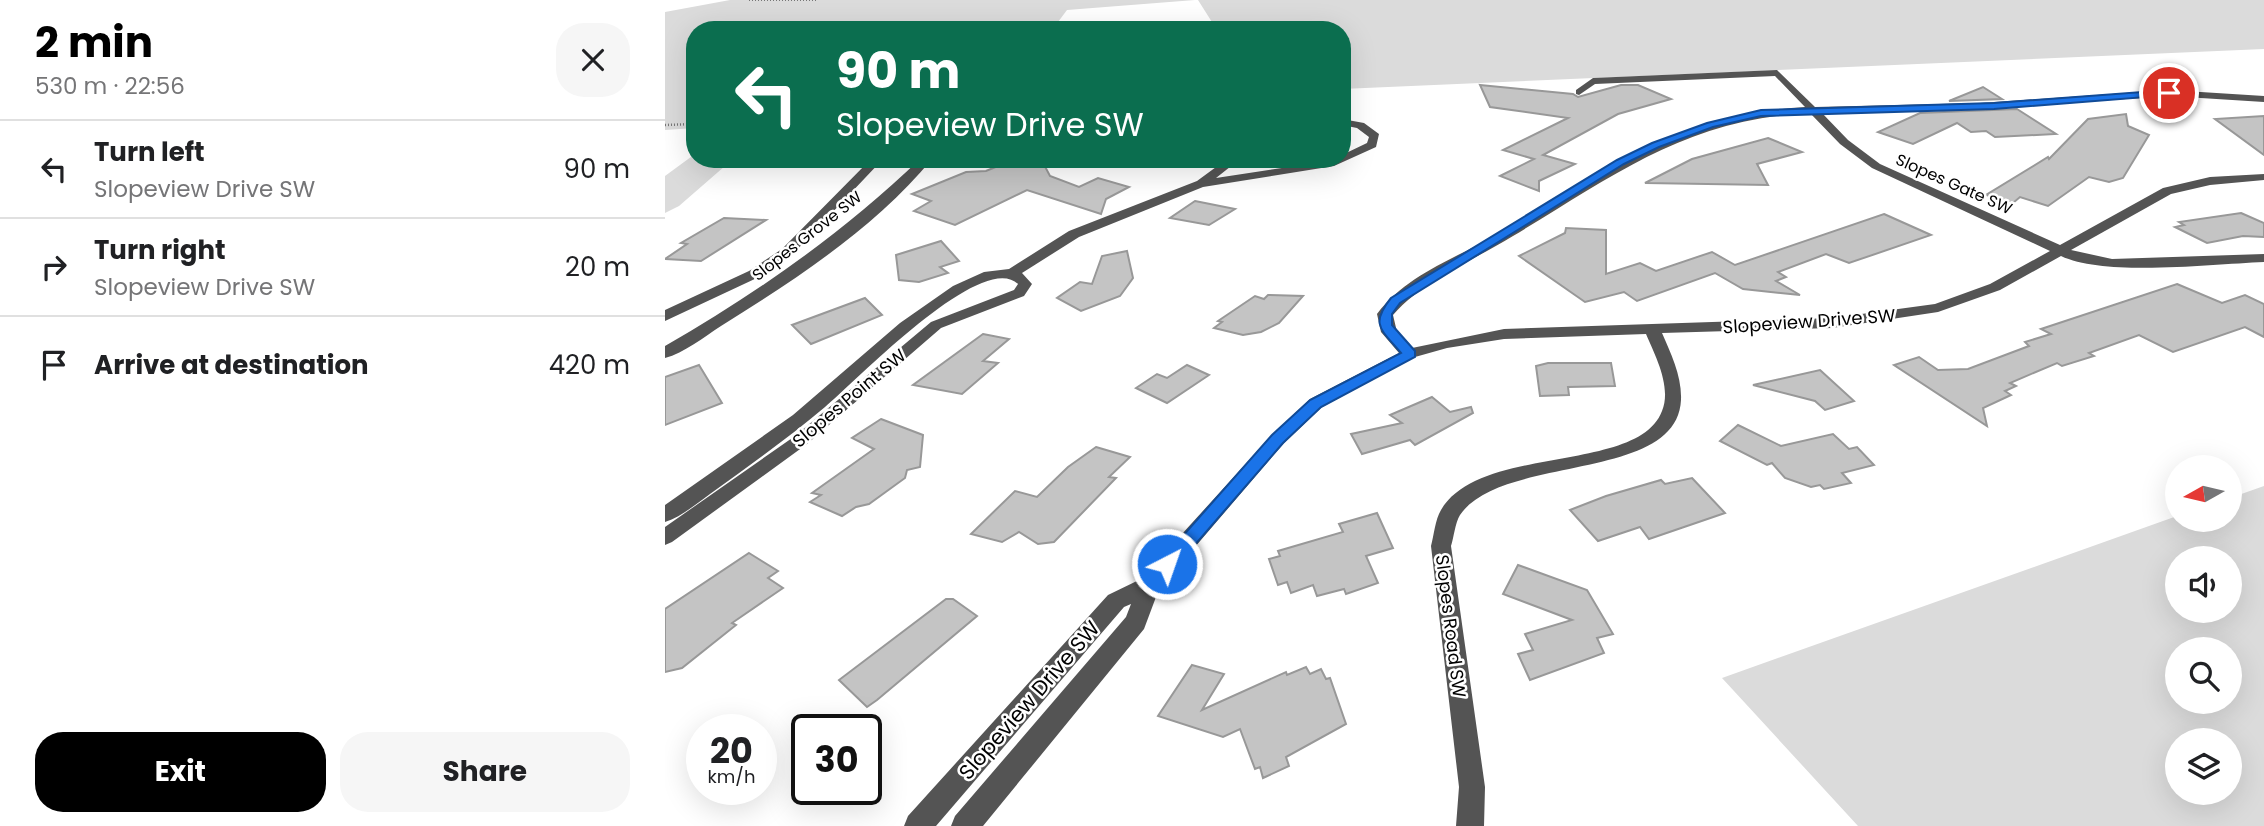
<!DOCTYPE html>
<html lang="en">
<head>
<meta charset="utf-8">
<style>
  body { margin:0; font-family:Poppins,sans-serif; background:#f6f6f6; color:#202124; height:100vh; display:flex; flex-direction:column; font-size:26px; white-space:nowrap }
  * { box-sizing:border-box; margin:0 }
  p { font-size:23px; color:#757577 }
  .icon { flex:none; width:38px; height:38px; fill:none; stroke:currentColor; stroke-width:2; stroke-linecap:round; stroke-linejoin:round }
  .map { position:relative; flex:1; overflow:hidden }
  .details { display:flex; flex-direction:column; background:#fff; width:665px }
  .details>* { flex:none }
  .top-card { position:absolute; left:21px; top:21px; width:665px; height:147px; border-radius:28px; box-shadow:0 7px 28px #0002; background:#0b6e4f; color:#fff; overflow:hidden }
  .needle { width:46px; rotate:262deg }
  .controls { position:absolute; left:1500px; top:455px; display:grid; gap:14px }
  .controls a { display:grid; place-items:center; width:77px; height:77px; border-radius:50%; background:#fff; box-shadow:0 7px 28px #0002; font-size:35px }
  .speed { position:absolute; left:21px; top:714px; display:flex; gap:14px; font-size:35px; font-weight:700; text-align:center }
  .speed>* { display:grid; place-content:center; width:91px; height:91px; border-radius:50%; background:#fff; box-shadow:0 7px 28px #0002; line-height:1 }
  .speed small { font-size:18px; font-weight:400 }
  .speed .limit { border:4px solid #111; border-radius:10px; background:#fff; color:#111 }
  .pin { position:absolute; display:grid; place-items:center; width:60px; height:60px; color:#fff; margin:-30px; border:4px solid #fff; border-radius:50%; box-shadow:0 2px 7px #0007 }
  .me { position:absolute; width:77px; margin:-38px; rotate:41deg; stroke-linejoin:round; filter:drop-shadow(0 0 5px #0008) }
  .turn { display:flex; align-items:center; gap:24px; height:147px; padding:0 35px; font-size:32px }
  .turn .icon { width:91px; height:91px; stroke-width:2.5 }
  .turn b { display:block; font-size:49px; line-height:60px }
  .round { display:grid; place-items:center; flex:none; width:74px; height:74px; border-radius:28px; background:#f6f6f6 }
  .headline { display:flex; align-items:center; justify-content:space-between; height:119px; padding:0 35px }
  h1 { font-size:42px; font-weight:700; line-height:52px; color:#000 }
  .action { display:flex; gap:14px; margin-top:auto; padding:14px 35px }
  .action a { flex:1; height:80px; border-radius:28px; background:#000; color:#fff; font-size:28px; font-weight:700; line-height:80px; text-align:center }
  .action a+a { background:#f6f6f6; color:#202124 }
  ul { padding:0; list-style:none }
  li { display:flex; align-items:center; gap:21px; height:98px; padding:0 35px; border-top:2px solid #e0e0e0 }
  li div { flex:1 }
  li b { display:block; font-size:26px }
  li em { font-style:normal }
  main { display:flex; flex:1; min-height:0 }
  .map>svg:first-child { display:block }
  .green { fill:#dbdbdb; fill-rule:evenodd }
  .building { fill:#c4c4c4; stroke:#989898; stroke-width:2 }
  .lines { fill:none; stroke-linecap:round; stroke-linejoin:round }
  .path-far1 { stroke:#767676; stroke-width:2; stroke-dasharray:1 2; stroke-linecap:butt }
  .path { stroke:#767676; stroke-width:2.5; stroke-dasharray:1 2; stroke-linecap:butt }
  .minor { fill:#545454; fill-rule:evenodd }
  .route { fill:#1a73e8; stroke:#114b97; stroke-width:2 }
  .labels { text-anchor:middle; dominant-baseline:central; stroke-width:5; stroke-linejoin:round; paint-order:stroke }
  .far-street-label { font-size:16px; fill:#000; stroke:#fff }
  .street-label { font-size:18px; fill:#000; stroke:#fff }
  .near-street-label { font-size:21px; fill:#000; stroke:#fff }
</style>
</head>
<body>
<main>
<section class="details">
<div class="headline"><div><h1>2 min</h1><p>530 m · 22:56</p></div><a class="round"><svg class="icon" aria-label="close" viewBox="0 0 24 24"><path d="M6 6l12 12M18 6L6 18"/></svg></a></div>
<ul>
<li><svg class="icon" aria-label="left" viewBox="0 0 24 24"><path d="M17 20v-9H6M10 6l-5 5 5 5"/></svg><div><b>Turn left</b><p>Slopeview Drive SW</p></div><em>90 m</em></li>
<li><svg class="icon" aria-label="right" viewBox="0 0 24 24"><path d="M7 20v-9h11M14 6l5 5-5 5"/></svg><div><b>Turn right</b><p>Slopeview Drive SW</p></div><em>20 m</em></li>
<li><svg class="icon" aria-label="arrive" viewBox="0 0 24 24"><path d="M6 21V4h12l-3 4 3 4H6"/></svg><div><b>Arrive at destination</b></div><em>420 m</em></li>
</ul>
<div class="action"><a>Exit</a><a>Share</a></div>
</section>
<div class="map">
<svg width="1599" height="826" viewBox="0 0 1599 826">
  <rect width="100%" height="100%" fill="#fff"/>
  <g class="green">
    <polygon points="65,0 530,0 402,10 387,30 30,30 30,128 0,130 0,12"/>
    <polygon points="533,0 1599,0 1599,49 677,89 677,30 552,30"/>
    <polygon points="30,154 30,159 68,159 14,206 0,213 0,176"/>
    <path d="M1599,486V826H1193L1057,678L1512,516V520H1564L1565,498ZM1564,558V611H1512V558ZM1564,649V702H1512V649ZM1564,740V793H1512V740Z"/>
  </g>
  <g class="building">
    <polygon points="815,85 908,94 913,97 956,85 973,85 1006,99 953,114 878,155 910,164 874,181 874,191 835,176 869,159 838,150 903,118 825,107"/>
    <polygon points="1318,87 1337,99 1284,101"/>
    <polygon points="1352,109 1391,134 1330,137 1321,131 1306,132 1292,123 1248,144 1213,132 1255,113"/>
    <polygon points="1461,114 1463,126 1484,135 1458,178 1444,182 1424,177 1383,206 1355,197 1348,203 1321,195 1383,157 1384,159 1423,119"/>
    <polygon points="1599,116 1599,155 1550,119"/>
    <polygon points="1103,138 1137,152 1092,164 1103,185 980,183 1027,159"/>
    <polygon points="350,159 376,159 385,176 414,187 433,178 464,187 441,199 436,214 362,190 290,225 249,211 266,201 247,194 301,172 321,171"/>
    <polygon points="530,201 570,209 544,225 505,218"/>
    <polygon points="1576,213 1599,223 1599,237 1578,236 1542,243 1510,227 1519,225 1514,222"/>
    <polygon points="1219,214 1266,235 1184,263 1161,254 1113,272 1121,277 1111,281 1135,295 1078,289 1050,273 972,301 959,292 920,302 854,256 900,233 901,228 941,230 941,274 975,263 991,271 1047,252 1070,265"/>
    <polygon points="59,218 101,220 36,261 0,259 22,244 16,243"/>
    <polygon points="276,241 294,261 275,267 283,273 254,282 234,280 231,255"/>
    <polygon points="462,251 468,278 455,296 416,311 392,298 415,282 427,284 437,256"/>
    <polygon points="1512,284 1557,303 1580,295 1599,304 1599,337 1580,327 1508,352 1474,335 1424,353 1429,356 1397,366 1392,363 1345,383 1351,386 1340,391 1346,395 1318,408 1322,426 1229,365 1254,357 1273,370 1303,369 1364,346 1360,342 1386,334 1376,329"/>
    <polygon points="603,295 638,296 614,323 596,332 578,335 549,328 557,322 553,321 590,296 599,299"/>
    <polygon points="200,298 217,315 146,344 127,325"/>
    <polygon points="318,334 344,339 318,361 333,363 297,394 248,385"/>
    <polygon points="883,363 946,363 950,386 903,387 904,395 875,396 871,366"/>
    <polygon points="34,365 57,403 0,425 0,377"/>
    <polygon points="522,365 544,375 502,403 471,388 492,374 502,378"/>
    <polygon points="1155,370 1189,401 1160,410 1150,401 1088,385"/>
    <polygon points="767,397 785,412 806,407 808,413 750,445 745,440 697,454 686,434 737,423 725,415"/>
    <polygon points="216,419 258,435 255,467 242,470 240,478 204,504 191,507 177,516 145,502 156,495 147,493 209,449 187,438"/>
    <polygon points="1073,425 1116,446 1168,434 1184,449 1192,447 1209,465 1177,473 1186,483 1159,489 1155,485 1146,487 1120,478 1107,463 1102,465 1055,441"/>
    <polygon points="431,447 465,457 444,477 451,478 389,542 373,544 354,532 337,542 306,534 350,491 372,497 403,467"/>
    <polygon points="1027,478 1060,513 984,539 975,527 933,541 905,510 941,496 996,480 1000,484"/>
    <polygon points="712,513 728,548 701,556 713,583 681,594 679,589 652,596 648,585 626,593 622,582 613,585 604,559 615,556 613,551 678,532 674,524"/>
    <polygon points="84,553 113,571 103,578 118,588 67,623 71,625 17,668 0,672 0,609"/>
    <polygon points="853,565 922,590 948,634 932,638 939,653 865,680 853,654 868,650 860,634 907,620 838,594"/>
    <polygon points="281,599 288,599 312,616 212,700 202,707 174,680"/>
    <polygon points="527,665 559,674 537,710 621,672 622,675 641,667 645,674 656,669 661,679 665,678 681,724 621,757 624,766 598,778 595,767 590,769 575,729 558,737 493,716"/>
  </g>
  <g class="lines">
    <polyline class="path-far1" points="84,0 152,0"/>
    <polyline class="path" points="0,125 30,124"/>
    <g class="minor">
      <path d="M1112,70L1150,107L1315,103L1504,90L1599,96V102L1504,96L1315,109L1156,112L1183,140L1215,164L1395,245L1498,188L1545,177L1599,174V180L1545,185L1506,194L1406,250L1447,259L1599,254V262C1547,264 1440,277 1396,256L1335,290L1273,312L1167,328L997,333C1006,354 1017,376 1016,400C1012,483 836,454 795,515C790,523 789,537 786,546L820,787L819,826H791L794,787L766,546C769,535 770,520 776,510C815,444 973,474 997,411C1007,387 990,355 981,334L839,339L782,348L750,357L657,407L619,443L494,589L479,629L318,826H286L290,816L461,617L466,604L459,607L271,826H239L243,816L443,595L476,579L607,435L645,399L734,353L716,332L712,314C743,273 794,257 837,232C944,170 1009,115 1140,107L1110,76L930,84L914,95L911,94V90L928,78ZM1145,113L1175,144L1207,168L1385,251L1325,284L1270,304L1167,318L839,329L747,348L732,332L728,315C761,278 806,262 848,236C950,175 1021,119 1145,113Z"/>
      <path d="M677,119L699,123L714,134L711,147L669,166L538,187L414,237L357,273L367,284L359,296L276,328L142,444L7,542L0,545V527L130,436L266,322L349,290L353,284C317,249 189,383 160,407C123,438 84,466 45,494C31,504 16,517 0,522V505L128,415L235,323L288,286L319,272L344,269L404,231L532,181L562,159H575L551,178L677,159V155L702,143L704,137L692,128L677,125Z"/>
      <polygon points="206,159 218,159 127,255 94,277 0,321 0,310 84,271 117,249"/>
      <path d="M255,159H267C211,227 130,280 56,326C39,337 19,353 0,358V346C92,293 178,233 255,159Z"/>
    </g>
  </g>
  <path class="route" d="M1504,90L1507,95L1329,109L1096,116L1048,127L994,147L959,164L735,303L727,314V325L750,351V357L656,407L618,443L509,569H496L493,564L607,435L645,400L736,353C717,330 704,325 726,298L952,160L987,143L1042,123L1096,110L1329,103Z"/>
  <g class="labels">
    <g class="far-street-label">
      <text transform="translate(1289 184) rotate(24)">Slopes Gate SW</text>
      <text transform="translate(142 236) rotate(-38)">Slopes Grove SW</text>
    </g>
    <g class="street-label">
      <text transform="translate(1144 321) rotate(-4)">Slopeview Drive SW</text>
      <text transform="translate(184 398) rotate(-40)">Slopes Point SW</text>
      <text transform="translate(786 626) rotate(83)">Slopes Road SW</text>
    </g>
    <g class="near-street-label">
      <text transform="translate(364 700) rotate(-49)">Slopeview Drive SW</text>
    </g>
  </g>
</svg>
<div class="controls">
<a><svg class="needle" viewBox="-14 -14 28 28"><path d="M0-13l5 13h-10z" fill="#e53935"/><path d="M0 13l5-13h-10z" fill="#757577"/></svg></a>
<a><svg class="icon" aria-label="sound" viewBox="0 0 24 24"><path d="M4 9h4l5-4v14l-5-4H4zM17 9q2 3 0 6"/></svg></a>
<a><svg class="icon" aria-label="search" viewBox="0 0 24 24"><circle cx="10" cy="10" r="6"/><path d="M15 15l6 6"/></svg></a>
<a><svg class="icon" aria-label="layers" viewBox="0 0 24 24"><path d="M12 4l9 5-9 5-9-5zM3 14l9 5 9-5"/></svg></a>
</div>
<div class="speed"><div>20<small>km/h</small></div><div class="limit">30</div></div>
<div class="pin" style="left:1504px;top:93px;background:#d93025"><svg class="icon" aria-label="arrive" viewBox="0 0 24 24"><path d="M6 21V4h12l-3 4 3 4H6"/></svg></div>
<svg class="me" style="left:502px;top:564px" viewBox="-20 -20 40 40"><circle r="17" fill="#1a73e8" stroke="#fff" stroke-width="3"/><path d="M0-11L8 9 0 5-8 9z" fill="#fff"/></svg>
<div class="top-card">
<div class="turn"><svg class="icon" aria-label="left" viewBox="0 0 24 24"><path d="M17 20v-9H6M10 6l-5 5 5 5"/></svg><div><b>90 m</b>Slopeview Drive SW</div></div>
</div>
</div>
</main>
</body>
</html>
